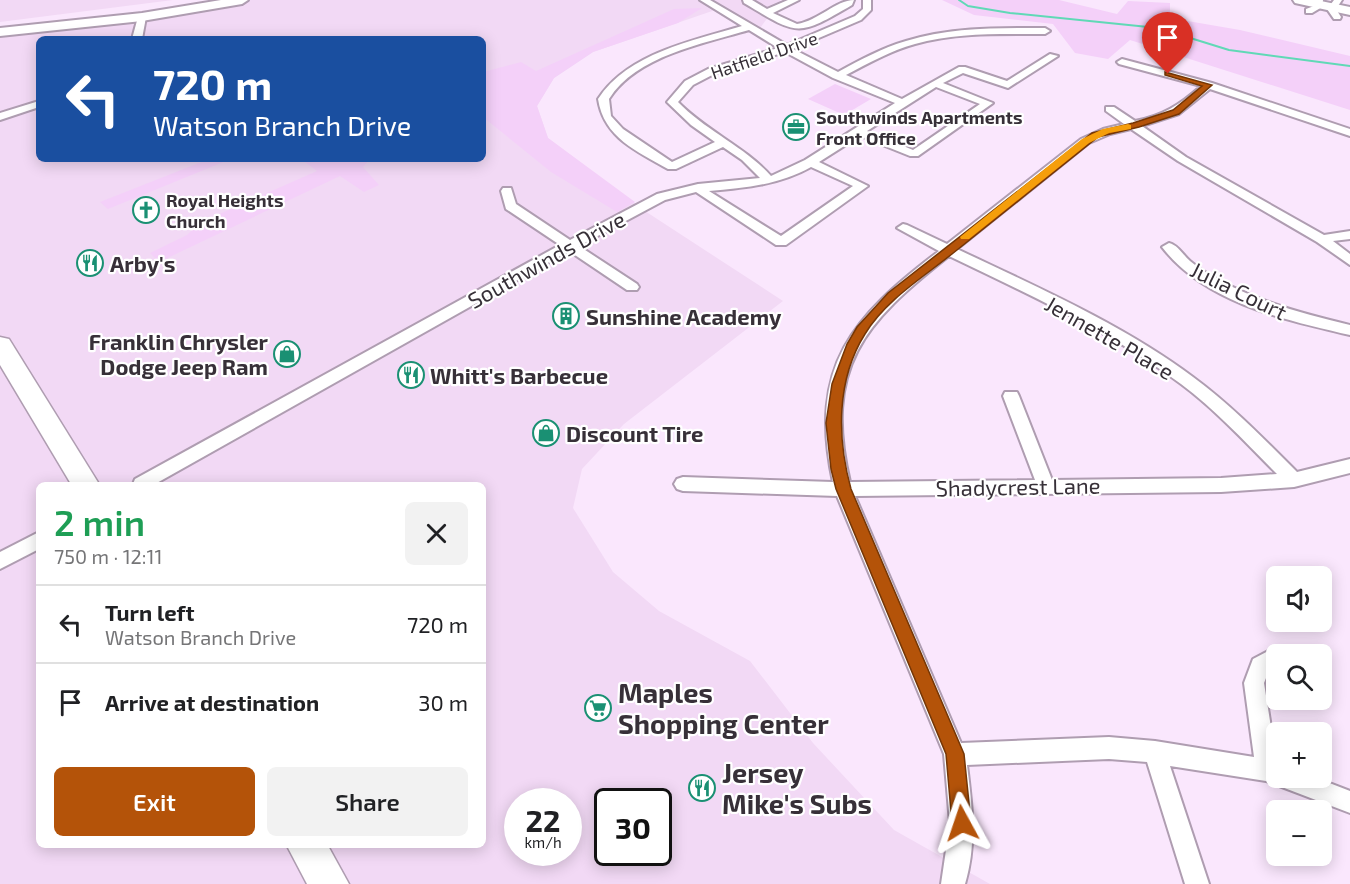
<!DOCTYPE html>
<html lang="en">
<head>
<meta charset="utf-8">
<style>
  body { margin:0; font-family:"Exo 2",sans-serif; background:#f2f2f2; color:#202124; height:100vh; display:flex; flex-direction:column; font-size:22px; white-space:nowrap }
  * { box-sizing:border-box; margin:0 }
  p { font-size:20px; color:#757577 }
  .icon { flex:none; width:33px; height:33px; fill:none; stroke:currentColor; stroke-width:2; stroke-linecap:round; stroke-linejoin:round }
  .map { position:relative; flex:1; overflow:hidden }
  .details { position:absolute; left:36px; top:482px; width:450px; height:366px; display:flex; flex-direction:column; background:#fff; border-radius:9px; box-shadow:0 3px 15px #0003 }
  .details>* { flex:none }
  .banner { position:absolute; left:36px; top:36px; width:450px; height:126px; border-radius:9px; box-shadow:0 3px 15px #0003; background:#1a4fa0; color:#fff; overflow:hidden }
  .tools { position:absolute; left:1266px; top:566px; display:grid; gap:12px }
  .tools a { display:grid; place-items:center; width:66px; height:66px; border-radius:9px; background:#fff; box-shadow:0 3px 15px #0003; font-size:30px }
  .speed { position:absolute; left:504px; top:788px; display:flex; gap:12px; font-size:30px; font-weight:700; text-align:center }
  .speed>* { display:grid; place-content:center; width:78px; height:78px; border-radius:50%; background:#fff; box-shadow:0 3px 15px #0003; line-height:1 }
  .speed small { font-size:15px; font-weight:400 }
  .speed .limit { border:3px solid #111; border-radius:9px; background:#fff; color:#111 }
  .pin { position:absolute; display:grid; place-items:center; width:51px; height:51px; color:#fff; margin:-62px -26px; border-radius:50% 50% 50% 0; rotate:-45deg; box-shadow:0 0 6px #0007 }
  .pin .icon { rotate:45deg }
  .me { position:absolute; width:66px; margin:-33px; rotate:355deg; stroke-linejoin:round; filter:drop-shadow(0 0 4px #0008) }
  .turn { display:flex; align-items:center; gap:21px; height:126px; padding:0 18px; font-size:27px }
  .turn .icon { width:78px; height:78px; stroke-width:2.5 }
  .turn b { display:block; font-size:42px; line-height:51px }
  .round { display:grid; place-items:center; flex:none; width:63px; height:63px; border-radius:9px; background:#f2f2f2 }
  .head { display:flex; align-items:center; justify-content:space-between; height:102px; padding:0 18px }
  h1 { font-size:36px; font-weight:600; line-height:45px; color:#1e9e55 }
  .primary-button { display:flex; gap:12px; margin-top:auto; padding:12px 18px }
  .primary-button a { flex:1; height:69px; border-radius:9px; background:#b45309; color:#fff; font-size:24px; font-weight:600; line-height:69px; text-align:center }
  .primary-button a+a { background:#f2f2f2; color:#202124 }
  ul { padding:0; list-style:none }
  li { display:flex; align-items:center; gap:18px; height:78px; padding:0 18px; border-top:2px solid #e0e0e0 }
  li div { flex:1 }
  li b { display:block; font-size:22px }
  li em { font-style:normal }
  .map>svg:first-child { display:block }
  .built { fill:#f2d9f5; fill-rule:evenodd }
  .green { fill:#f4d0f9 }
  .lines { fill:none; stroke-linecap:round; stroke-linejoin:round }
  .stream { stroke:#60d9b6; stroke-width:2 }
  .minor-casing { stroke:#af9db1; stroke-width:4 }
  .secondary-casing { stroke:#af9db1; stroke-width:4 }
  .trunk-casing { stroke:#af9db1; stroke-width:3 }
  .minor { fill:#fff; fill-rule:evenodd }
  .secondary { fill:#fff; fill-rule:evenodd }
  .trunk { fill:#fff; fill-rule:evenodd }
  .route { fill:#b45309; stroke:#753606; stroke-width:1.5 }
  .slow { fill:#f59e0b }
  .labels { text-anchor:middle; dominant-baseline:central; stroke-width:4.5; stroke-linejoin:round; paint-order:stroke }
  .far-street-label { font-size:18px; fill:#373038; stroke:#fff }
  .far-poi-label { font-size:18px; font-weight:bold; fill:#373038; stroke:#fff; text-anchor:start }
  .street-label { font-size:22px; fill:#373038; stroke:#fff }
  .poi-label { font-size:22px; font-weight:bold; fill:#373038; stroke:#fff; text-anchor:start }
  .near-poi-label { font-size:27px; font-weight:bold; fill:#373038; stroke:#fff; text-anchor:start }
</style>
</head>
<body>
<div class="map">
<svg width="1350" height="884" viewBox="0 0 1350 884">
  <rect width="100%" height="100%" fill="#fae7fd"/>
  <g class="built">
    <polygon points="0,0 173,0 0,22"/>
    <path d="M242,0H781L757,32L718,9L593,52L554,78L537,106L548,138L648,213L783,301L624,424L582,469L573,508L613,572L659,611L750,661L813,743L894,830L990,884H0V32ZM39,39H483V159H39ZM39,484H483V844H39ZM518,801H568V852H518ZM608,801H658V852H608Z"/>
  </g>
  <g class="green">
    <polygon points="942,0 1059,0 1117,14 1128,1 1170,3 1170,18 1240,30 1350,56 1350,110 1130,40 1108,59 1075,53 1053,24 974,15"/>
    <polygon points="702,8 678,23 593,52 554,78 537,106 548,138 635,202 617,212 551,172 483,117 483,72 521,62 536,71 674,9"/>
    <polygon points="835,84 871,99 844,115 808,99"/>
    <polygon points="209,159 231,159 108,209 100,202"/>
    <polygon points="301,159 370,159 363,167 379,185 364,192 340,176 159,262 150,253 187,235 199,223 317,171"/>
  </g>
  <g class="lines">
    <polyline class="stream" points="959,0 968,6 1010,13 1158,28 1229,50 1350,66"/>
    <defs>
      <g id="minor">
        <path d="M700,0H710L787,45L855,16L863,9V0H871V10L861,20L793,49L838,72C860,60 882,48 906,41C951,27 998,28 1045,28L1050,31L1045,34C1002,34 957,32 915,44C890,51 869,63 846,75L902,99L959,67H965L1007,81L1050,54L1058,56L1008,88L963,73L943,83L993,103L918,156H910L860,136L819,162L868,186L786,245H776L696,192L665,200L579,246L637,284L639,287L637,290H627L569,251L155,484H133L135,479L560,245L506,209L501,191L503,188H511L516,204L570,240L657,194L698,184L760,178L742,160L723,147L676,169H668C637,151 604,138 598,99C628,53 692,41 742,26ZM749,30L778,48L708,69L685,81L667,102L691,125L715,142L672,162L623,129L611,116L609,99C636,56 702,44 749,30ZM785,52L833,78L895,103L805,160L771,176C744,146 706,131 678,102L693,85L716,73ZM936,87L980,104L913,150L867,131ZM811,167L853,186L781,236L709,191C745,188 779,185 811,167Z"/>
        <path d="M743,0H752L767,9L788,0H799L773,13L797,24C818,21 836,0 854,0L852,5C796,38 798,35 744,3Z"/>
        <polygon points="1315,0 1323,0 1322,7 1312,13 1306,13 1306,9 1314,6"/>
        <polygon points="1334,0 1342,0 1336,9 1341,17 1340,19 1334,19 1327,9"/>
        <polygon points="142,14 146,17 142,39 132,39 138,17"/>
        <path d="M1122,59L1212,83L1350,129V136L1210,89L1179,114L1142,126L1186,157L1324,235L1350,231V239L1333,241L1350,254V265L1317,242L1178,161L1131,129L1110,134L1089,143L957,249C1037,287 1122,324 1193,377C1231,405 1264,439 1297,472L1350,459V473L1294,487L1221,492L855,496L961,743L1109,737L1155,741L1254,757L1244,683L1253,659L1276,647L1283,650L1285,654H1276V668L1268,673L1264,683L1276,759V777H1314L1350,791V813L1266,781L1170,766L1209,884H1185L1147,762L1109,759L967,765C972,805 977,844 965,884H941L950,823L944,754L837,496L683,491L677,489L674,484L677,479L683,477L833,482C808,366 852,317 939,251L897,228L903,224L907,225L947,244L1081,139L1103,129L1124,124L1106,111V107H1114L1135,121C1162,116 1180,105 1201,86L1119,64L1117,62ZM949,256C1028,294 1110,331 1181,384C1216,410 1246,443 1277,474L1221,478L1052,480L1019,396L1017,392H1005L1003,396L1035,480L850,482C823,367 864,323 949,256Z"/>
        <polygon points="39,101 39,107 0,120 0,113"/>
        <path d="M1169,243C1178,245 1183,255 1190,261C1198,268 1208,274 1217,279C1259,302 1304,314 1350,325V335C1286,320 1205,303 1162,247Z"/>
        <polygon points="39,532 39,549 0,569 0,552"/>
      </g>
      <g id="secondary">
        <polygon points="221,0 248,0 242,4 142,21 0,36 0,28 142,13"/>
        <polygon points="1293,0 1316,0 1350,7 1350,15 1295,3"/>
      </g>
      <g id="trunk">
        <polygon points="0,337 9,339 99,484 71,484 0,365"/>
        <polygon points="286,844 327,844 349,884 307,884"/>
      </g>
    </defs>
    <use href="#minor" class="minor-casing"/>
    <use href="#secondary" class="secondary-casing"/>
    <use href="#trunk" class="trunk-casing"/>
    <use href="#minor" class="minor"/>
    <use href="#secondary" class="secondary"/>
    <use href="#trunk" class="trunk"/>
  </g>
  <path class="route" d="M1165,72L1212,85L1179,114L1139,127L1098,137C1049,176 1001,215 952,254C922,278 885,301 865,334C836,380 837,438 851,489L964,754L971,823L969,830L962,832L955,830L952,823L946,754L836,489L831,469L826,423L832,384L847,344L857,327L888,293L1092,133L1133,123L1173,110L1202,86L1165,75Z"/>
  <polygon class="slow" points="1128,124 1131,125 1131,129 1109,133 1089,143 969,239 961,239 960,237 1082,139 1103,129"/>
  <defs>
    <symbol id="office-ring" viewBox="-11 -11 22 22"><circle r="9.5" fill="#fff" stroke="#1a9073" stroke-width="1.5"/><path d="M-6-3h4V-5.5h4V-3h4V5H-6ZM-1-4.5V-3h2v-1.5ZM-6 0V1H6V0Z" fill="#1a9073"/></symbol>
    <symbol id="church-ring" viewBox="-11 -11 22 22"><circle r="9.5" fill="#fff" stroke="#1a9073" stroke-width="1.5"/><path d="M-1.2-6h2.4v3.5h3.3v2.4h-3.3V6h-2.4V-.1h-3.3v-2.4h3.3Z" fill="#1a9073"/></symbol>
    <symbol id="restaurant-ring" viewBox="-11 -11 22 22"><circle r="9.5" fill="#fff" stroke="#1a9073" stroke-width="1.5"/><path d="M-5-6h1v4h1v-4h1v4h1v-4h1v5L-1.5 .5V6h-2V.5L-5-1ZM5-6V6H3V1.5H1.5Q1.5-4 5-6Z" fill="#1a9073"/></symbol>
    <symbol id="building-ring" viewBox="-11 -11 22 22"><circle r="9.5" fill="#fff" stroke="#1a9073" stroke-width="1.5"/><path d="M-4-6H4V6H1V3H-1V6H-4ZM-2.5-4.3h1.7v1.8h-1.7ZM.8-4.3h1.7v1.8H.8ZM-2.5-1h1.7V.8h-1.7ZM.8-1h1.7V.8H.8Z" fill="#1a9073"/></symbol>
    <symbol id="shop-ring" viewBox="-11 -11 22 22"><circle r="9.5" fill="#fff" stroke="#1a9073" stroke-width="1.5"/><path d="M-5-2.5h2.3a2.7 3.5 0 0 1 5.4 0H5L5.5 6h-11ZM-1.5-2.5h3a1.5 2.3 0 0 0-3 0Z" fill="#1a9073"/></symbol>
    <symbol id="supermarket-ring" viewBox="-11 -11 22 22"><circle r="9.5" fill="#fff" stroke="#1a9073" stroke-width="1.5"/><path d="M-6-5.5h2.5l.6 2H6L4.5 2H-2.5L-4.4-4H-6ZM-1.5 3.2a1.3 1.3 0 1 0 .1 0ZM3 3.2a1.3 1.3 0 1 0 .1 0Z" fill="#1a9073"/></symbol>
  </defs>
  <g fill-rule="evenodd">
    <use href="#office-ring" x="781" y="112" width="30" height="30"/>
    <use href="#church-ring" x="131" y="195" width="30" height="30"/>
    <use href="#restaurant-ring" x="75" y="248" width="30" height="30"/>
    <use href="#building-ring" x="551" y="301" width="30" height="30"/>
    <use href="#shop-ring" x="272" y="339" width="30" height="30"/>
    <use href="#restaurant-ring" x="396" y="360" width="30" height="30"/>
    <use href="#shop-ring" x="531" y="418" width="30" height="30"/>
    <use href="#supermarket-ring" x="583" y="693" width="30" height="30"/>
    <use href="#restaurant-ring" x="687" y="773" width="30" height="30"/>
  </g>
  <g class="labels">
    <g class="far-street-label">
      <text transform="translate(764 55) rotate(-19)">Hatfield Drive</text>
    </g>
    <g class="far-poi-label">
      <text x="816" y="117">Southwinds Apartments<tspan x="816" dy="21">Front Office</tspan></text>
      <text x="166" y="200">Royal Heights<tspan x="166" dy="21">Church</tspan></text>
    </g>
    <g class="street-label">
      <text transform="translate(546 259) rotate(-29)">Southwinds Drive</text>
      <text transform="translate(1239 290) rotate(26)">Julia Court</text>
      <text transform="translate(1110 337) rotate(30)">Jennette Place</text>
      <text transform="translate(1018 486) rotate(-1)">Shadycrest Lane</text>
    </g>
    <g class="poi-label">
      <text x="110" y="263">Arby's</text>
      <text x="586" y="316">Sunshine Academy</text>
      <text x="268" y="341" text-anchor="end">Franklin Chrysler<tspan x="268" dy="25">Dodge Jeep Ram</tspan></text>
      <text x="430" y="375">Whitt's Barbecue</text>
      <text x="566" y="433">Discount Tire</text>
    </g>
    <g class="near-poi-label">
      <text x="618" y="692">Maples<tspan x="618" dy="31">Shopping Center</tspan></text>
      <text x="722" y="772">Jersey<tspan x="722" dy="31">Mike's Subs</tspan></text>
    </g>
  </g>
</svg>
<div class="tools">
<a><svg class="icon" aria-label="sound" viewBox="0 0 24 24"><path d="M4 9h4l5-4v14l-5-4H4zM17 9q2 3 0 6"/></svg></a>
<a><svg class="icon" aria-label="search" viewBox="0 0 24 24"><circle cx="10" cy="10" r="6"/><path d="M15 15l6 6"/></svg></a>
<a>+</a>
<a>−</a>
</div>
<div class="speed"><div>22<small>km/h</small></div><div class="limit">30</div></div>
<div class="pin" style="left:1168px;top:74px;background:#d93025"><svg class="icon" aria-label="arrive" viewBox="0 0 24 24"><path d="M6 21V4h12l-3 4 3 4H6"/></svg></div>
<svg class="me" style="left:962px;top:823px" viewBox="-20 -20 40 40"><path d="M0-17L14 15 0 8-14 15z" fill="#b45309" stroke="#fff" stroke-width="4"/></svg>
<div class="banner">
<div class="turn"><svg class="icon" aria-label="left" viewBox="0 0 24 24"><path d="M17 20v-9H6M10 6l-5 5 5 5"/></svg><div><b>720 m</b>Watson Branch Drive</div></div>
</div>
<section class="details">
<div class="head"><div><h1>2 min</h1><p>750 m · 12:11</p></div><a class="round"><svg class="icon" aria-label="close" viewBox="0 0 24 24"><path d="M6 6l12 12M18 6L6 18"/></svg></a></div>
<ul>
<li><svg class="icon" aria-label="left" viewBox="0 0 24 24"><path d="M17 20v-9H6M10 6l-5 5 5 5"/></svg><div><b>Turn left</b><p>Watson Branch Drive</p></div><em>720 m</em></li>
<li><svg class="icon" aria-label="arrive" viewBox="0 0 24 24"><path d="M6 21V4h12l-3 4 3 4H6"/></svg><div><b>Arrive at destination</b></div><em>30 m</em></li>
</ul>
<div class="primary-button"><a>Exit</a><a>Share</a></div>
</section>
</div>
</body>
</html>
